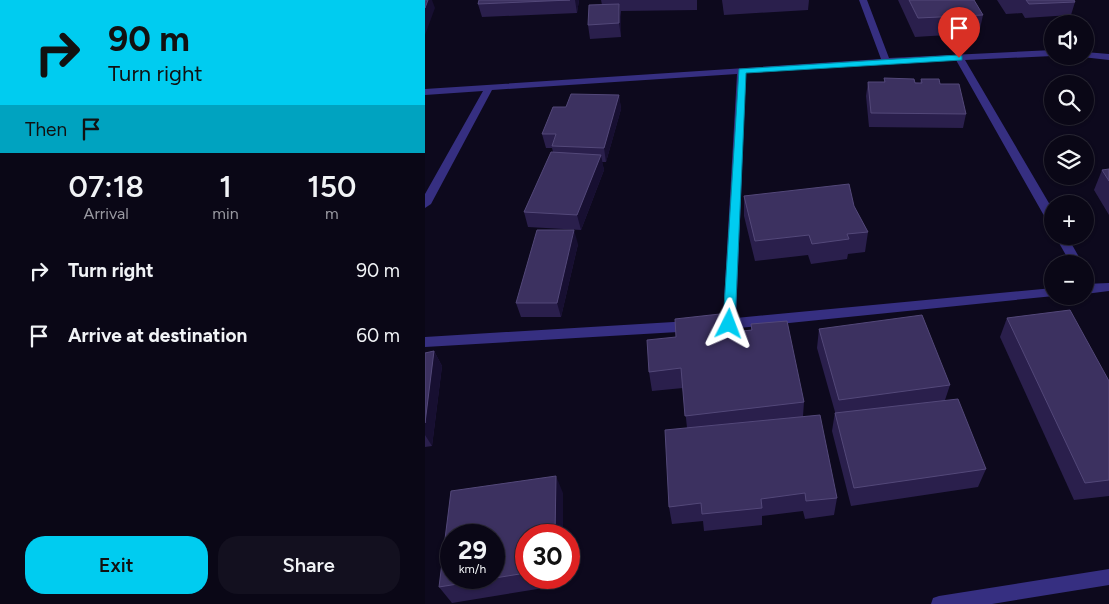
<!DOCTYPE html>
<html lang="en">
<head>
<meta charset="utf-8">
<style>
  body { margin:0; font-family:Figtree,sans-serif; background:#13101f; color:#f1f3f6; height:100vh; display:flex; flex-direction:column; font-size:19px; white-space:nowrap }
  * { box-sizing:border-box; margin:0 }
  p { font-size:16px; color:#9999a1 }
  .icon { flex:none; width:28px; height:28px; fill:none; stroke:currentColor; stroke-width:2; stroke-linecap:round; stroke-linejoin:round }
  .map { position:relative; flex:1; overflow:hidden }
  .sheet { display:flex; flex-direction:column; background:#0a0716; width:425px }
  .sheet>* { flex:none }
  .guide { background:#00ccf0; color:#111; overflow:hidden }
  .fabs { position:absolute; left:619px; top:15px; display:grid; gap:10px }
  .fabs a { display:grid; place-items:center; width:50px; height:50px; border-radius:50%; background:#0a0716; box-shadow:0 1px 4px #0004,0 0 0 1px #2a2835; font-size:25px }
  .speed { position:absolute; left:15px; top:524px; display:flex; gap:10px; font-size:25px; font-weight:700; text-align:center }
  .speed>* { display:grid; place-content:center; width:65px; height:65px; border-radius:50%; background:#0a0716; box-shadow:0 1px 4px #0004,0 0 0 1px #2a2835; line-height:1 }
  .speed small { font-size:12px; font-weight:400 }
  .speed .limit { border:8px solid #d22; background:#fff; color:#111 }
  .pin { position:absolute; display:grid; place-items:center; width:42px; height:42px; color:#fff; margin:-51px -21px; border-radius:50% 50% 50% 0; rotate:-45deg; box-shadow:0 0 5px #0007 }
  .pin .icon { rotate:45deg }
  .me { position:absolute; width:55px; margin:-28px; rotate:3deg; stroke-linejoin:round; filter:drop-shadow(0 0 4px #0008) }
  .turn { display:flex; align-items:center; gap:18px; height:105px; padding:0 25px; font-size:22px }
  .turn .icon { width:65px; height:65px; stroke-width:2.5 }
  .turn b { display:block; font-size:35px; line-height:42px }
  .then { display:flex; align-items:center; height:48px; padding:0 25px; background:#0003; gap:10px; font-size:19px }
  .eta { display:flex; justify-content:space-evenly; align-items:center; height:85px; text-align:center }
  .eta b { font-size:30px; font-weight:600; line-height:35px }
  .primary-button { display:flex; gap:10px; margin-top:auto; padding:10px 25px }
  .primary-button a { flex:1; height:58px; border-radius:20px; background:#00ccf0; color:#111; font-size:20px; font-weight:600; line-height:58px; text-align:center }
  .primary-button a+a { background:#13101f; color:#f1f3f6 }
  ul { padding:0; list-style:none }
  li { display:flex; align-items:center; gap:15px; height:65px; padding:0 25px }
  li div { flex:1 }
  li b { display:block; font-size:19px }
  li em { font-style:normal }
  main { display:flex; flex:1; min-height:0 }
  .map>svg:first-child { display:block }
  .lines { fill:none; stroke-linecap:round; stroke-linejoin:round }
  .street { fill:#362f81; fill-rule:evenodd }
  .wall { fill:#2a1f4c }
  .shaded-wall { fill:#170f31 }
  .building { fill:#3c3160; stroke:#534879; fill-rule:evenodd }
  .route { fill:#00ccf0; stroke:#00859c }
</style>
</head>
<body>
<main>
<section class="sheet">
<div class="guide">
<div class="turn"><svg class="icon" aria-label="right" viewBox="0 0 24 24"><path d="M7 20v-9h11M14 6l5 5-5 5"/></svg><div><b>90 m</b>Turn right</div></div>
<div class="then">Then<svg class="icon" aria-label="arrive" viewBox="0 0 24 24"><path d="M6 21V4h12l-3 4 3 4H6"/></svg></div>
</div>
<div class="eta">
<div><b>07:18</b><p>Arrival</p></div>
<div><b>1</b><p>min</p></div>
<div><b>150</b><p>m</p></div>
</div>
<ul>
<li><svg class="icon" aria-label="right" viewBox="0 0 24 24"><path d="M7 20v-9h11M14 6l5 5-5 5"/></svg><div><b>Turn right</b></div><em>90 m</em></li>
<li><svg class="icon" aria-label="arrive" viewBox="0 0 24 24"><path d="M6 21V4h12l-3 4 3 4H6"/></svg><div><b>Arrive at destination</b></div><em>60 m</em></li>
</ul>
<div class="primary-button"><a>Exit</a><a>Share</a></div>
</section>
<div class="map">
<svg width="684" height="604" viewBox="0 0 684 604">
  <rect width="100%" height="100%" fill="#0d091d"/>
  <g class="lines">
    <g class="street">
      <polygon points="434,0 442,0 464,58 628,50 628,56 540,60 628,210 628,225 622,221 531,60 321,73 311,318 628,288 629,296 304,329 0,347 0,337 298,319 312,74 67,90 6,204 0,208 0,194 58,91 0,95 0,89 456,59"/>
      <polygon points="660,52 684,54 684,60 657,57 660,56"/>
      <polygon points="630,236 642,236 658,264 646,264"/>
      <polygon points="684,283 684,291 660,294 660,284"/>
      <polygon points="684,569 684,585 567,604 506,604 508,598 514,596"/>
    </g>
  </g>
  <g class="wall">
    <polygon points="54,0 154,0 152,13 57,17 53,4"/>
    <polygon points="176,0 272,0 272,10 196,11 196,37 165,39 163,25 177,5"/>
    <polygon points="297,0 384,0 383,10 299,15"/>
    <polygon points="473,0 549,0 558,15 554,33 490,37"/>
    <polygon points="572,0 649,0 650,2 646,15 600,18 597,13 581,14"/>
    <polygon points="459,78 495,83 496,79 515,84 541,114 538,128 444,127 441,96 443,82 459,82"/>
    <polygon points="194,95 196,109 181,162 177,162 179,170 156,230 103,227 99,212 128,152 127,148 121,148 117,134 141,107"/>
    <polygon points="684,169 684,215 669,190 677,170"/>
    <polygon points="319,196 429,206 443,232 440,252 423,254 422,259 386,264 383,255 330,261 319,216"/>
    <polygon points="153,244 136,317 96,317 91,303"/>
    <polygon points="582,318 684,381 684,496 649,500 575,337"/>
    <polygon points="326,324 379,402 378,416 412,498 409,515 380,519 378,511 337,516 337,525 279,531 278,521 247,524 244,507 262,428 258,388 227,391 224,372 298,333 326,330"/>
    <polygon points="394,329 525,385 520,400 561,469 553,487 426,506 407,431 410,412 392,348"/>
    <polygon points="9,351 17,366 7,446 0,447 0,353"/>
    <polygon points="138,493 138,535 101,535 101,578 137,578 137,585 27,603 14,587"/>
  </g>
  <g class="shaded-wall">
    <polygon points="3,0 7,0 10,8 0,35 0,8"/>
    <polygon points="150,0 154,0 152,13"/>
    <polygon points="194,4 196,17 196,37 194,23"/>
    <polygon points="194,95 196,109 181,162 179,148"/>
    <polygon points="176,155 179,170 156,230 152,215"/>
    <polygon points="149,230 153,244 136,317 132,303"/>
    <polygon points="9,351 17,366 7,446 0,435 0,423"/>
    <polygon points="131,476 138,493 138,535 130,535"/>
    <polygon points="133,578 137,578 137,585"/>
  </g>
  <g class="building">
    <polygon points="0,0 3,0 0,8"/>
    <polygon points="54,0 145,0 53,4"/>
    <polygon points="484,0 549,0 558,15 493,18"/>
    <polygon points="601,0 649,0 650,2 604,4"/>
    <polygon points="194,4 194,23 163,25 164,5"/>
    <polygon points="459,78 489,79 490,83 497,83 496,79 514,79 515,84 534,84 541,114 446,113 443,82 460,82"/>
    <polygon points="146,94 194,95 179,148 127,146 131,134 117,134 128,107 141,107"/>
    <polygon points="126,152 176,155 152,215 99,212"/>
    <polygon points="684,169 684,181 677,170"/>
    <polygon points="424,184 429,206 443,232 422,234 424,239 387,244 384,235 330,241 319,196"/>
    <polygon points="112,230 149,230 132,303 91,303"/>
    <polygon points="645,310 684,381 684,480 660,483 582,318"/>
    <polygon points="295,314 298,333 327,330 326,324 362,321 379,402 260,416 256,368 224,372 222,340 251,337 250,319"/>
    <polygon points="497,315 525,385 414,400 394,329"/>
    <polygon points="9,351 0,423 0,353"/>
    <polygon points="533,399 561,469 429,488 410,413"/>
    <polygon points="395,415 412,498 381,501 380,493 336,499 337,508 277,514 276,503 244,507 240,430"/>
    <path d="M131,476L130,535H101V573L14,587L26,491ZM26,535H69V578H26Z"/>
  </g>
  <polygon class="route" points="534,55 537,56 537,60 321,73 310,324 308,327 300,327 298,324 314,69"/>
</svg>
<div class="fabs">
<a><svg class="icon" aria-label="sound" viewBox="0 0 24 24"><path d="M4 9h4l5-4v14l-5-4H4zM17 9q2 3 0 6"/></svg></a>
<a><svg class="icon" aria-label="search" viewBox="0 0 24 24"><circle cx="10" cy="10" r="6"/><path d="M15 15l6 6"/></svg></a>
<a><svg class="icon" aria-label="layers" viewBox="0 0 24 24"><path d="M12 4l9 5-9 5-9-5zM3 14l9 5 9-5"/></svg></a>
<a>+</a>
<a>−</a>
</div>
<div class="speed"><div>29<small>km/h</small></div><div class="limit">30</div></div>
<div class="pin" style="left:534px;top:58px;background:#d93025"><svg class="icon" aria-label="arrive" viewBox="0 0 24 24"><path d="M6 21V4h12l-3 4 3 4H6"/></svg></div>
<svg class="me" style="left:304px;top:324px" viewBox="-20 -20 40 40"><path d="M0-17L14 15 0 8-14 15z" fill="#00ccf0" stroke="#fff" stroke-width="4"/></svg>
</div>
</main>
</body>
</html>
